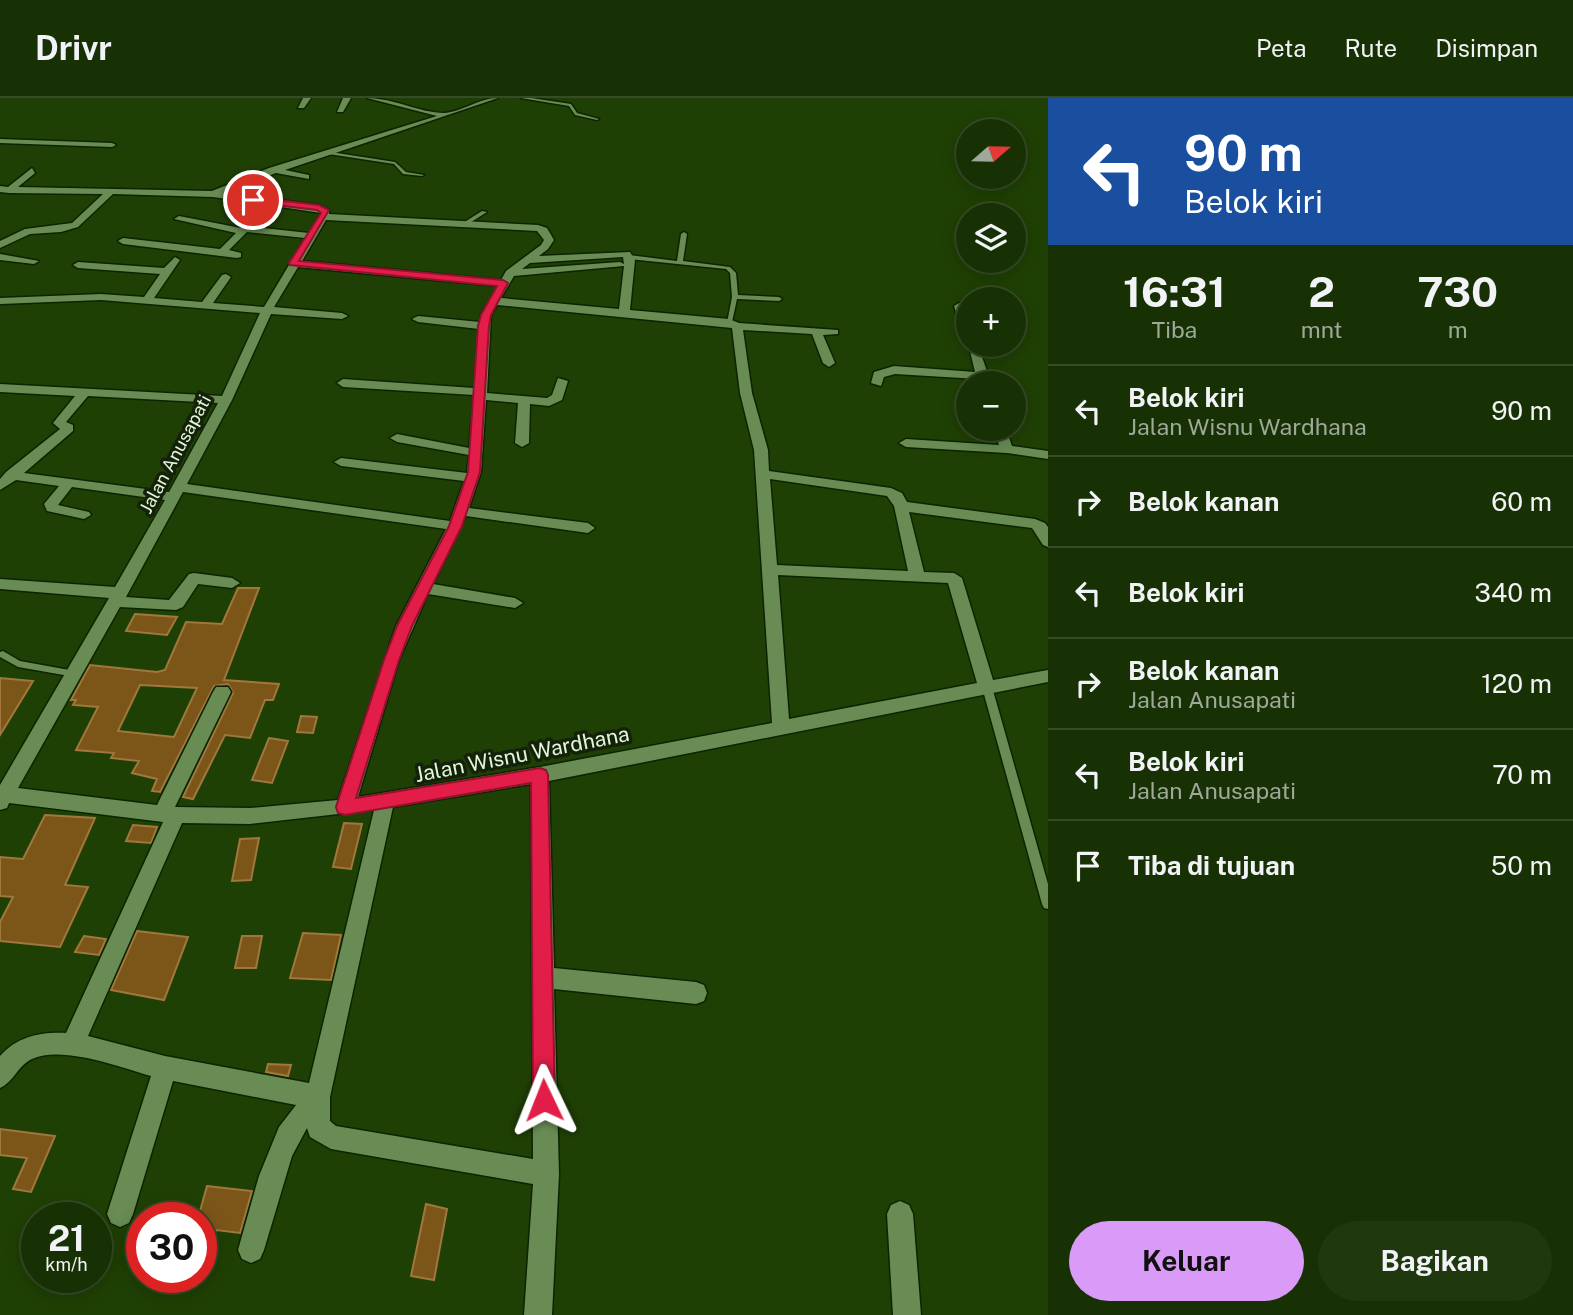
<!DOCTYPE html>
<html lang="id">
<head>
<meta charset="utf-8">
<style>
  body { margin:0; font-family:"Public Sans",sans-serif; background:#20380e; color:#f1f3f6; height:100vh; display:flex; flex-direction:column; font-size:26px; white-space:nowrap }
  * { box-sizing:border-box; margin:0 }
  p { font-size:23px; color:#9ea99a }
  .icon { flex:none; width:38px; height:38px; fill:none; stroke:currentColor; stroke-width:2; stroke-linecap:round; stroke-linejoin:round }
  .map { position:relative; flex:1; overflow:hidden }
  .panel { display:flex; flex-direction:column; background:#173004; width:525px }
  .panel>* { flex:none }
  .hud { background:#1a4fa0; color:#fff; overflow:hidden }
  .needle { width:46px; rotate:70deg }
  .buttons { position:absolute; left:956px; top:21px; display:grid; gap:14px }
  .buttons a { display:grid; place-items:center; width:70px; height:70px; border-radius:50%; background:#173004; box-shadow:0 4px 18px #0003,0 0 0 2px #364b26; font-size:35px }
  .speed { position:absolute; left:21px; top:1104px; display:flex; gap:14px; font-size:35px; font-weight:700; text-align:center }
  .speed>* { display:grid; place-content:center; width:91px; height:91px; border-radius:50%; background:#173004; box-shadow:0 4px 18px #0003,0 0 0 2px #364b26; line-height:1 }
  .speed small { font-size:18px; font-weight:400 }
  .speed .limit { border:10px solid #d22; background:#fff; color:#111 }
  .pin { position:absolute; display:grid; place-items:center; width:60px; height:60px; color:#fff; margin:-30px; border:4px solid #fff; border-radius:50%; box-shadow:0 2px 7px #0007 }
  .me { position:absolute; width:77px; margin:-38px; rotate:358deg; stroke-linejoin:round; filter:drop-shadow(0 0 5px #0008) }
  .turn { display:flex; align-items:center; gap:24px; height:147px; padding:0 21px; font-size:32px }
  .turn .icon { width:91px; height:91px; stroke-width:2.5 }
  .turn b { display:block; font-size:49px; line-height:60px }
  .eta { display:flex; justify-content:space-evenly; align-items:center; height:119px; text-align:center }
  .eta b { font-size:42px; font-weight:700; line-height:49px }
  .primary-button { display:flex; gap:14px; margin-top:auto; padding:14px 21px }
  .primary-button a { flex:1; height:80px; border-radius:42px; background:#da9af7; color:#111; font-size:28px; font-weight:700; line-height:80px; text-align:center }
  .primary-button a+a { background:#20380e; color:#f1f3f6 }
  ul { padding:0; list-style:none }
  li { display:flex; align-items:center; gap:21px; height:91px; padding:0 21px; border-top:2px solid #364b26 }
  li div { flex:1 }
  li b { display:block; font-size:26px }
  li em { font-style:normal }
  header { display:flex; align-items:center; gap:42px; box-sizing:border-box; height:98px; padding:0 35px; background:#173004; border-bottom:2px solid #364b26 }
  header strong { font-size:33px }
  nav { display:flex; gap:38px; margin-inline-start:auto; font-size:24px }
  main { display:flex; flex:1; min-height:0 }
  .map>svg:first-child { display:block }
  .building { fill:#7c5619; stroke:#a0773c; stroke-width:2; fill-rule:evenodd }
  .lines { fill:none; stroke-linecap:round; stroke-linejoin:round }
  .service-casing { stroke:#0c2400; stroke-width:3 }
  .minor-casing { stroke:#0c2400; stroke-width:3 }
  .service { fill:#688c53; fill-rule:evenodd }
  .minor { fill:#688c53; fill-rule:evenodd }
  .route { fill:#e11d48; stroke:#92132f; stroke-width:2 }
  .labels { text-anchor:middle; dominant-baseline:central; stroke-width:7; stroke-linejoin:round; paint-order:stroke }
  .far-street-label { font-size:18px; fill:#e3f7d8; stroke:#14220b }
  .street-label { font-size:21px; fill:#e3f7d8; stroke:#14220b }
</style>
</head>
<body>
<header>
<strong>Drivr</strong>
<nav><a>Peta</a><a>Rute</a><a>Disimpan</a></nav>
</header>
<main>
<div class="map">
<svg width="1048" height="1217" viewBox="0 0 1048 1217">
  <rect width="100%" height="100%" fill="#1f4005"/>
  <g class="building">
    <path d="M238,490H259L224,582L279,586L273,602H265L250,640L225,637L193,701L183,699L233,595L228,586L214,588L160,694L152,693L157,681L132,675L139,663L111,660L114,655L76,652L98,609L73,607L76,602H71L90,567L157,574L165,572L186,524L222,526ZM140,587L197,590L174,639L118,633Z"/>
    <polygon points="135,516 177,519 167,537 126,533"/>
    <polygon points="0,580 33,583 0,637"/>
    <polygon points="301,618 317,619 313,635 297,634"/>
    <polygon points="269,640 288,643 272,685 252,682"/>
    <polygon points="45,717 95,720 65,787 88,789 60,849 0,843 0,824 13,799 0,798 0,759 23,761"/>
    <polygon points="344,725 362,726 351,771 333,769"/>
    <polygon points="133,727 157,729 151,745 126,743"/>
    <polygon points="259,740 251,782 232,783 240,741"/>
    <polygon points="137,833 188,839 164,902 111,892"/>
    <polygon points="303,835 341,837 331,882 290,880"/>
    <polygon points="84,838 106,841 99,857 75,854"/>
    <polygon points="242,838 262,838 256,870 235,870"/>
    <polygon points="268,966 291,967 288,978 266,974"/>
    <polygon points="0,1031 55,1038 31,1094 13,1091 27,1060 0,1057"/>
    <polygon points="207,1088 252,1093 240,1135 216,1132 205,1166 201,1165 201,1120 198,1120"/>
    <polygon points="426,1106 447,1111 434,1182 411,1178"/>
  </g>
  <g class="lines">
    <defs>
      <g id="service">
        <polygon points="521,0 531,0 571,6 577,15 599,21 597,22 575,17 569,8"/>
        <polygon points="324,53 395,64 406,74 424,77 422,78 403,76 394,66 322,55"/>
        <polygon points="482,113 487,114 468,126 463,125"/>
        <polygon points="684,134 687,136 683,163 730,169 736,175 738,197 779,199 782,201 779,203 737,201 732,224 727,225 732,199 730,175 726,171 629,161 626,159 629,157 677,163 681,136"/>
        <polygon points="3,553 20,563 75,573 80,576 75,579 18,569 0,559 0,554"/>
        <polygon points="987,585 992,589 1048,786 1048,811 1044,810 1042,806 982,589"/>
      </g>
      <g id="minor">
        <polygon points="303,0 311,0 304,10 298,10"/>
        <polygon points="343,0 351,0 343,14 337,14"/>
        <path d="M367,0C393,0 421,15 444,15C462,14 479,0 498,0L285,72L309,77V81L276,75L224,95L319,107L329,112V116L538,127L547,130L554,142L548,151L539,158L630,154L635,162L630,212L729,221L739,225L838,232V236L823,237L835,265L829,269L823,265L812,236L743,232L752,295L768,352L769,373L891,390L902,395L907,404L1035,421L1045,425L1048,429V449L1043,447L1032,430L909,414L924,474L954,475L962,480L993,582L1048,572V584L549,683L554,870L696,884L704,887L707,895L704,903L696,906L554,891L559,1076L552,1217H524L533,1086L331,1051L310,1039L307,1030L292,1058L264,1152L260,1161L251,1165L242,1161L238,1152L259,1078L279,1029L296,1007L173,983L133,1116L129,1125L120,1129L111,1125L107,1116L151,978C120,969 62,947 32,961C18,967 14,984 0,990V958C18,938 41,934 66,935L163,724L9,705L7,710L0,712V687L109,500L0,491V481L115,489L165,402L72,389L58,407L89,414L91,417L84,421L47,413L44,406L59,388L16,382L0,392V381L6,374L60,331L53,325L75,298L0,294V286L222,298L260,215L101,202L0,206V200L101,196L144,199L160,176L78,170L73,167L78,164L164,170L175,159L180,162L154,200L202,204L222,177L226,176L231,179L213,205L264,209L305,140L247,134L229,152L241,155V159L237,160L123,146L118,143L123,140L220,151L236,135L174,121L179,118L241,130L245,128L309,135L321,115L213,99L113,96L78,129L61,134L30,136L0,150V143L25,131L72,125L103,96L9,95L0,94V88L8,89L32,70L35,75L18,89L212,93L269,70L437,18ZM326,122L537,133L544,142L541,147L506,173L501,182L302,163ZM623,159L624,166L620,164L522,171L530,165ZM624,168L619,211L501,200L514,178ZM298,169L498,188L481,217L480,224L418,218L412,221L418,224L479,231L474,290L343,281L337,285L343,289L474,297L469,350L397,336L390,340L397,344L469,357L467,375L341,360L334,364L341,368L464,383L450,423L187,386L232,302L271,216L342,221L348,218L342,215L274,209ZM497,207L732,230L740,295L754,352L772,625L540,669L358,699L399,562L428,496L515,510L523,505L515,500L433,486L466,418L588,435L595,430L588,425L469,410L481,374L486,302L518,305L515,345L522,349L529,345L530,306L549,308L562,302L568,283L558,280L552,297L547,300L487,295L491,217ZM88,298L218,305L169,394L24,375L73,333V327L66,324ZM770,381L887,398L894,408L908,473L777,467ZM183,394L446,431L396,528L338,702L250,710L175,709L231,594L228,589H216L213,594L157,707L18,690L120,509L176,512L183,509L198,486L232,490L240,485L232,480L194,475L189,476L169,502L126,499ZM778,477L948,485L977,585L789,621ZM531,686L533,1061L336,1028L330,1023V999L393,709ZM374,712L309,985L165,958L88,938L182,725L250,726Z"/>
        <polygon points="0,41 112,45 116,47 112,49 0,45"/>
        <polygon points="0,156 39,163 34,166 0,162"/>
        <polygon points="959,205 963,206 968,217 968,237 962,234 954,208"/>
        <polygon points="968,245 978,247 991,285 979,285 978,281 895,276 884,279 881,288 871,285 874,274 894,268 975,274"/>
        <polygon points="994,331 1006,331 1012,348 1048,353 1048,361 1007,355 906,349 899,345 906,341 999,347"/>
        <polygon points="900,1103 909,1107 913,1116 921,1217 893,1217 887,1116 891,1107"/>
      </g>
    </defs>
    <use href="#service" class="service-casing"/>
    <use href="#minor" class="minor-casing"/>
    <use href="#service" class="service"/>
    <use href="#minor" class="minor"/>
  </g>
  <polygon class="route" points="253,99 319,107 329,112 299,163 503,182 508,185 491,217 489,228 480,374 462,428 412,528 399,562 356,700 540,670 546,672 548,677 555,1002 552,1010 544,1013 537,1010 533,1002 531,685 345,717 338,715 336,709 384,562 397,528 449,428 468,374 478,228 481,217 497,188 290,167 289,165 321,115 317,112 250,104"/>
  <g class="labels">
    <g class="far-street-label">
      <text transform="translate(175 356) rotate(-62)">Jalan Anusapati</text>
    </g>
    <g class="street-label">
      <text transform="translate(522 656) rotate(-11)">Jalan Wisnu Wardhana</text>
    </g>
  </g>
</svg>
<div class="buttons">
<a><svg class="needle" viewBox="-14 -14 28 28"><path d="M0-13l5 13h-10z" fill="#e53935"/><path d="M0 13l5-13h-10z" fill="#9ea99a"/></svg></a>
<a><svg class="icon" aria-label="layers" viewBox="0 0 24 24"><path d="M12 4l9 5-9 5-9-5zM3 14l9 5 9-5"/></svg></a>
<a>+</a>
<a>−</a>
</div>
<div class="speed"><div>21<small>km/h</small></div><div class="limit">30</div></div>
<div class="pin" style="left:253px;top:102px;background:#d93025"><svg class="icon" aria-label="arrive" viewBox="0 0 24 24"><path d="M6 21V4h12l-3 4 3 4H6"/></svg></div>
<svg class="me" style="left:544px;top:1002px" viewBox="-20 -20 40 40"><path d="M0-17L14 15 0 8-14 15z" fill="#e11d48" stroke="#fff" stroke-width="4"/></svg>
</div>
<section class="panel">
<div class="hud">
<div class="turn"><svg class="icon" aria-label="left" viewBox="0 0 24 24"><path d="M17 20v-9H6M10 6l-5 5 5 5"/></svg><div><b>90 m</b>Belok kiri</div></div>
</div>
<div class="eta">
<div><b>16:31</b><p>Tiba</p></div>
<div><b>2</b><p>mnt</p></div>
<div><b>730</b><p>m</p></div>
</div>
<ul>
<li><svg class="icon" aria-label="left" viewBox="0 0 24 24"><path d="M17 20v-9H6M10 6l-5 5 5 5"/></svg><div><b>Belok kiri</b><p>Jalan Wisnu Wardhana</p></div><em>90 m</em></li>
<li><svg class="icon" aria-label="right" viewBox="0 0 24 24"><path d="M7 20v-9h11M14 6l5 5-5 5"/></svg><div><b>Belok kanan</b></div><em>60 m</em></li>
<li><svg class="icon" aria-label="left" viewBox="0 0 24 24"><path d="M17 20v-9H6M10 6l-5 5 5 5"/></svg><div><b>Belok kiri</b></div><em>340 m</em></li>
<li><svg class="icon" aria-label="right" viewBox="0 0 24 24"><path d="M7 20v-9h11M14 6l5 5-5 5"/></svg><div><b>Belok kanan</b><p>Jalan Anusapati</p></div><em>120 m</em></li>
<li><svg class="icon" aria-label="left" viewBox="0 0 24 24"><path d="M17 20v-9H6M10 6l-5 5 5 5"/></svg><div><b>Belok kiri</b><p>Jalan Anusapati</p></div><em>70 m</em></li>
<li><svg class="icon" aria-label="arrive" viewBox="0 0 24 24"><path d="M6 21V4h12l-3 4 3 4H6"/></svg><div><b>Tiba di tujuan</b></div><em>50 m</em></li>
</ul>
<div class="primary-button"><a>Keluar</a><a>Bagikan</a></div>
</section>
</main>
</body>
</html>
